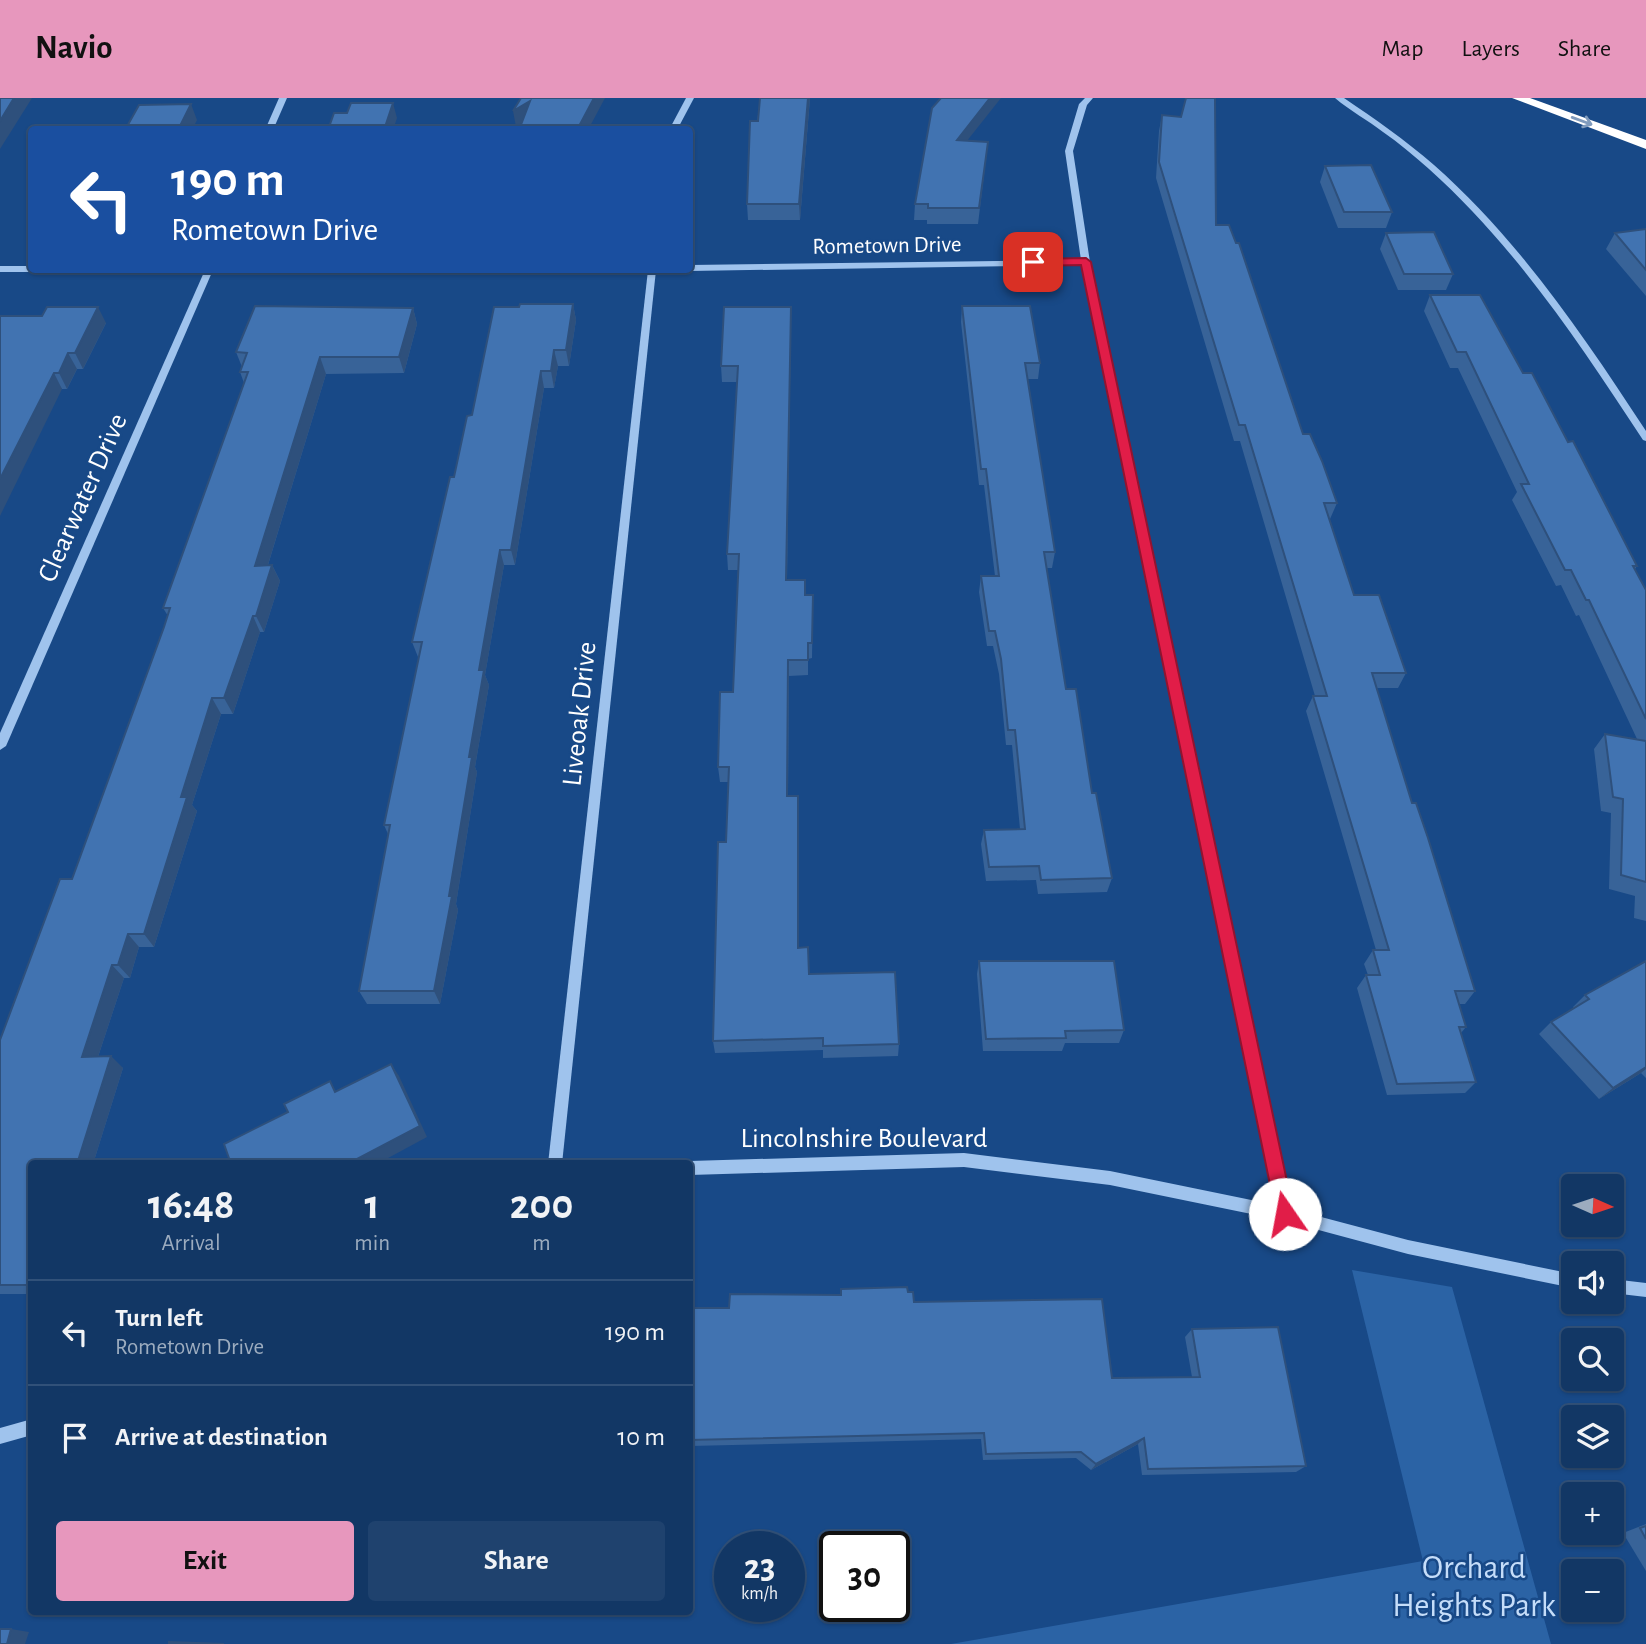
<!DOCTYPE html>
<html lang="en">
<head>
<meta charset="utf-8">
<style>
  body { margin:0; font-family:"Alegreya Sans",sans-serif; background:#1f426e; color:#f1f3f6; height:100vh; display:flex; flex-direction:column; font-size:26px; white-space:nowrap }
  * { box-sizing:border-box; margin:0 }
  p { font-size:23px; color:#9cacbf }
  .icon { flex:none; width:38px; height:38px; fill:none; stroke:currentColor; stroke-width:2; stroke-linecap:round; stroke-linejoin:round }
  .map { position:relative; flex:1; overflow:hidden }
  .side { position:absolute; left:28px; top:1062px; width:665px; height:455px; display:flex; flex-direction:column; background:#123765; border-radius:7px; box-shadow:0 2px 5px #0004,0 0 0 2px #315179 }
  .side>* { flex:none }
  .hud { position:absolute; left:28px; top:28px; width:665px; height:147px; border-radius:7px; box-shadow:0 2px 5px #0004,0 0 0 2px #315179; background:#1a4fa0; color:#fff; overflow:hidden }
  .needle { width:46px; rotate:93deg }
  .fabs { position:absolute; left:1561px; top:1076px; display:grid; gap:14px }
  .fabs a { display:grid; place-items:center; width:63px; height:63px; border-radius:7px; background:#123765; box-shadow:0 2px 5px #0004,0 0 0 2px #315179; font-size:35px }
  .speed { position:absolute; left:714px; top:1433px; display:flex; gap:14px; font-size:35px; font-weight:700; text-align:center }
  .speed>* { display:grid; place-content:center; width:91px; height:91px; border-radius:50%; background:#123765; box-shadow:0 2px 5px #0004,0 0 0 2px #315179; line-height:1 }
  .speed small { font-size:18px; font-weight:400 }
  .speed .limit { border:4px solid #111; border-radius:10px; background:#fff; color:#111 }
  .pin { position:absolute; display:grid; place-items:center; width:60px; height:60px; color:#fff; margin:-30px; border-radius:14px; box-shadow:0 4px 10px #0006 }
  .me { position:absolute; width:77px; margin:-38px; rotate:348deg; stroke-linejoin:round; filter:drop-shadow(0 0 5px #0008) }
  .turn { display:flex; align-items:center; gap:24px; height:147px; padding:0 28px; font-size:32px }
  .turn .icon { width:91px; height:91px; stroke-width:2.5 }
  .turn b { display:block; font-size:49px; line-height:60px }
  .eta { display:flex; justify-content:space-evenly; align-items:center; height:119px; text-align:center }
  .eta b { font-size:42px; font-weight:700; line-height:49px }
  .button { display:flex; gap:14px; margin-top:auto; padding:14px 28px }
  .button a { flex:1; height:80px; border-radius:7px; background:#e797bd; color:#111; font-size:28px; font-weight:700; line-height:80px; text-align:center }
  .button a+a { background:#1f426e; color:#f1f3f6 }
  ul { padding:0; list-style:none }
  li { display:flex; align-items:center; gap:21px; height:105px; padding:0 28px; border-top:2px solid #315179 }
  li div { flex:1 }
  li b { display:block; font-size:26px }
  li em { font-style:normal }
  header { display:flex; align-items:center; gap:42px; box-sizing:border-box; height:98px; padding:0 35px; background:#e797bd; color:#111 }
  header strong { font-size:33px }
  nav { display:flex; gap:38px; margin-inline-start:auto; font-size:24px }
  .map>svg:first-child { display:block }
  .green { fill:#2b63a5 }
  .lines { fill:none; stroke-linecap:round; stroke-linejoin:round }
  .minor { fill:#9fc3ed; fill-rule:evenodd }
  .highway { fill:#fff; fill-rule:evenodd }
  .wall { fill:#386398 }
  .shaded-wall { fill:#2e507c }
  .building { fill:#4173b1; stroke:#2e507c; stroke-width:2 }
  .oneway { stroke:#809bbd }
  .route { fill:#e11d48; stroke:#92132f; stroke-width:2 }
  .labels { text-anchor:middle; dominant-baseline:central; stroke-width:5; stroke-linejoin:round; paint-order:stroke }
  .far-street-label { font-size:23px; fill:#fff; stroke:#184987 }
  .street-label { font-size:28px; fill:#fff; stroke:#184987 }
  .near-park-label { font-size:33px; fill:#c5ddf9; stroke:#184987 }
</style>
</head>
<body>
<header>
<strong>Navio</strong>
<nav><a>Map</a><a>Layers</a><a>Share</a></nav>
</header>
<div class="map">
<svg width="1646" height="1546" viewBox="0 0 1646 1546">
  <rect width="100%" height="100%" fill="#184987"/>
  <polygon class="green" points="1352,1172 1452,1189 1551,1546 951,1546 1423,1463"/>
  <g class="lines">
    <g class="minor">
      <polygon points="279,0 287,0 273,32 265,32"/>
      <polygon points="686,0 694,0 677,32 669,32"/>
      <polygon points="1085,0 1093,0 1087,7 1073,53 1090,164 1291,1111 1408,1142 1573,1176 1573,1190 1408,1156 1285,1123 1110,1087 964,1069 690,1077 690,1066 685,1066 690,1063 964,1055 1110,1073 1276,1107 1082,167 690,173 687,172 690,172 690,167 1081,162 1065,53 1079,6"/>
      <path d="M1335,0H1344C1375,21 1405,42 1434,67C1519,142 1584,238 1646,333V343L1643,342C1580,246 1515,148 1429,71C1414,58 1399,45 1383,34C1368,22 1350,13 1335,0Z"/>
      <polygon points="0,168 32,168 32,172 36,172 32,174 0,174"/>
      <polygon points="205,172 213,172 6,648 0,652 0,635"/>
      <polygon points="648,172 656,172 562,1066 548,1066"/>
      <polygon points="1612,1181 1646,1185 1646,1199 1612,1195"/>
      <polygon points="32,1321 32,1337 0,1346 0,1330"/>
    </g>
    <polygon class="highway" points="1512,0 1530,0 1646,42 1646,51"/>
  </g>
  <g class="wall">
    <polygon points="760,0 810,0 800,122 748,122 747,106"/>
    <polygon points="1162,17 1216,127 1303,336 1337,405 1330,421 1329,421 1354,497 1406,575 1398,590 1377,590 1412,705 1475,893 1465,906 1459,906 1466,929 1461,935 1476,984 1465,995 1387,997 1357,890 1366,877 1368,877 1364,866 1373,852 1376,852 1306,613 1313,598 1315,598 1240,343 1234,343 1156,80 1159,33"/>
    <polygon points="967,42 986,60 978,126 927,126 927,122 914,122 915,106"/>
    <polygon points="1325,68 1392,114 1386,130 1338,130 1320,84"/>
    <polygon points="1646,131 1646,198 1606,151 1615,135"/>
    <polygon points="1386,135 1453,176 1446,192 1398,192 1380,151"/>
    <polygon points="1430,197 1523,275 1568,344 1637,468 1635,471 1646,492 1646,823 1634,820 1635,798 1609,791 1611,715 1601,713 1594,651 1605,636 1637,641 1579,517 1576,518 1561,487 1556,488 1512,402 1517,394 1458,270 1450,270 1424,213"/>
    <polygon points="573,206 576,222 569,268 558,268 554,290 544,290 515,467 504,467 485,577 489,587 475,669 477,674 456,806 458,812 440,906 367,906 359,893 388,736 384,727 419,559 418,559 412,544 454,379 472,317 519,209"/>
    <polygon points="962,208 1040,265 1038,281 1028,281 1055,454 1052,470 1047,470 1066,591 1092,695 1112,780 1107,794 1038,796 1036,782 986,783 981,746 984,732 1020,731 1012,647 1006,647 999,576 993,548 987,548 979,494 981,478 995,478 984,387 979,387 961,224"/>
    <polygon points="413,210 417,226 404,275 326,276 268,467 272,467 280,483 264,534 260,534 233,616 221,616 192,707 197,713 154,849 139,849 130,880 124,880 98,959 123,970 93,1066 32,1066 32,1196 0,1196 0,942 72,781 168,518 163,510 244,285 240,274 242,269 236,254"/>
    <polygon points="0,218 106,225 83,271 77,271 67,291 62,291"/>
    <polygon points="791,225 787,482 805,497 813,497 812,560 808,561 808,577 789,578 788,698 798,850 809,876 899,946 898,958 823,960 823,952 715,955 713,943 726,744 728,684 720,684 718,669 733,594 738,472 728,472 727,456 737,284 722,284 721,268"/>
    <polygon points="979,863 1124,932 1119,945 1065,945 1062,953 983,953 977,876"/>
    <polygon points="1646,863 1646,980 1641,975 1599,1001 1539,936 1551,924 1574,911 1573,909 1585,897"/>
    <polygon points="908,1194 914,1204 1112,1280 1192,1279 1185,1239 1192,1231 1306,1368 1296,1374 1142,1377 1138,1346 1091,1372 1076,1360 983,1362 981,1341 690,1348 690,1210 729,1210 841,1197"/>
    <polygon points="1646,1426 1646,1473 1623,1435"/>
  </g>
  <g class="shaded-wall">
    <polygon points="14,0 32,0 0,51 0,23"/>
    <polygon points="594,0 605,0 588,32 577,32"/>
    <polygon points="808,0 810,0 800,122 799,106"/>
    <polygon points="990,0 1001,0 955,58 957,42"/>
    <polygon points="530,3 532,19 516,29 513,13"/>
    <polygon points="393,5 397,20 393,32 384,32"/>
    <polygon points="191,6 197,22 192,32 178,32"/>
    <polygon points="573,206 576,222 569,268 566,252"/>
    <polygon points="98,209 106,225 83,271 75,255"/>
    <polygon points="791,209 791,225 786,498 786,482"/>
    <polygon points="413,210 417,226 404,275 399,259"/>
    <polygon points="554,252 558,268 554,290 551,273"/>
    <polygon points="68,255 77,271 67,291 59,275"/>
    <polygon points="320,259 326,276 263,483 255,468"/>
    <polygon points="541,273 544,290 515,467 511,452"/>
    <polygon points="54,275 62,291 0,418 0,381"/>
    <polygon points="500,452 504,467 485,577 489,587 475,669 477,674 456,806 458,812 440,906 434,893 469,659 479,572"/>
    <polygon points="272,467 280,483 264,534 256,518"/>
    <polygon points="253,518 260,534 233,616 224,600"/>
    <polygon points="212,600 221,616 192,707 197,713 154,849 144,836 181,699"/>
    <polygon points="128,836 139,849 130,880 118,867"/>
    <polygon points="112,867 124,880 94,971 82,959"/>
    <polygon points="111,958 123,970 93,1066 77,1066"/>
    <polygon points="391,966 399,978 427,1039 377,1066 359,1066 357,1061"/>
    <polygon points="1646,969 1646,971 1641,975 1599,1001 1613,990"/>
    <polygon points="1144,1340 1138,1346 1091,1372 1096,1366"/>
    <polygon points="11,1531 29,1534 25,1546 7,1546"/>
  </g>
  <g class="building">
    <polygon points="0,0 14,0 0,23"/>
    <polygon points="521,0 594,0 577,32 519,32 530,3 513,13"/>
    <polygon points="760,0 808,0 799,106 747,106 750,23 758,23"/>
    <polygon points="941,0 990,0 957,42 988,44 979,110 928,110 928,106 915,106 932,10"/>
    <polygon points="1186,0 1215,0 1216,127 1229,127 1236,145 1239,145 1303,336 1310,336 1322,363 1337,405 1324,405 1354,497 1379,497 1406,575 1372,575 1412,705 1416,705 1428,740 1475,893 1455,893 1466,929 1459,929 1476,984 1397,986 1366,877 1380,877 1373,852 1389,852 1313,598 1327,598 1245,327 1239,327 1159,64 1162,17 1181,19"/>
    <polygon points="351,5 393,5 384,32 328,32 334,15 347,15"/>
    <polygon points="191,6 178,32 125,32 139,7"/>
    <polygon points="1371,67 1392,114 1344,114 1325,68"/>
    <polygon points="1646,131 1646,172 1615,135"/>
    <polygon points="1434,134 1453,176 1404,176 1386,135"/>
    <polygon points="1430,197 1480,197 1523,275 1532,275 1568,344 1573,343 1637,468 1633,468 1646,492 1646,621 1589,502 1586,502 1571,472 1565,472 1521,386 1529,386 1466,254 1457,254"/>
    <polygon points="520,206 573,206 566,252 554,252 551,273 541,273 511,452 500,452 479,572 484,572 469,659 472,659 449,798 452,798 434,893 359,893 390,727 384,727 422,544 412,544 450,379 454,379 467,318 472,317 494,209 519,209"/>
    <polygon points="255,208 413,210 399,259 320,259 255,468 272,467 256,518 253,518 224,600 212,600 181,699 187,699 144,836 128,836 118,867 112,867 82,959 111,958 77,1066 32,1066 32,1183 30,1187 0,1187 0,942 60,781 72,781 164,529 170,510 163,510 248,274 240,274 247,255 236,254"/>
    <polygon points="962,208 1030,208 1040,265 1025,265 1055,454 1044,454 1066,591 1076,591 1092,695 1096,695 1112,780 1041,782 1039,768 989,769 984,732 1025,731 1015,632 1008,632 1001,561 995,533 989,533 981,478 999,478 986,371 981,371"/>
    <polygon points="47,209 98,209 75,255 68,255 59,275 54,275 0,381 0,218 42,218"/>
    <polygon points="724,209 791,209 786,482 805,482 805,497 813,497 812,545 808,545 808,562 788,562 787,698 798,698 798,850 808,849 809,876 895,874 899,946 823,948 823,940 713,943 718,744 726,744 729,669 718,669 720,594 733,594 739,456 727,456 738,268 721,268"/>
    <polygon points="1605,636 1646,643 1646,784 1621,777 1623,701 1613,699"/>
    <polygon points="979,863 1114,863 1124,932 1065,933 1066,940 986,941"/>
    <polygon points="1646,863 1646,969 1613,990 1551,924 1589,901 1585,897"/>
    <polygon points="391,966 420,1028 357,1061 359,1066 231,1066 224,1046 288,1014 284,1006 330,983 335,994"/>
    <polygon points="907,1189 908,1194 913,1194 914,1204 1102,1201 1112,1280 1200,1279 1192,1231 1278,1229 1306,1368 1148,1371 1144,1340 1096,1366 1081,1354 986,1356 984,1335 690,1342 690,1210 729,1210 730,1196 841,1197 841,1191"/>
    <polygon points="1646,1428 1646,1441 1640,1430"/>
    <polygon points="0,1531 11,1531 7,1546 0,1546"/>
    <polygon points="169,1544 224,1546 169,1546"/>
  </g>
  <defs><path id="oneway-shaft" d="M-6 0H5M1.5-3L5.5 0L1.5 3" fill="none" stroke-width="1.6" stroke-linecap="round" stroke-linejoin="round" transform="scale(1.75)"/></defs>
  <use class="oneway" href="#oneway-shaft" transform="translate(1582 23) rotate(20)"/>
  <polygon class="route" points="1086,160 1091,164 1294,1116 1292,1123 1285,1126 1278,1123 1276,1116 1081,167 1033,168 1028,164 1033,161"/>
  <g class="labels">
    <g class="far-street-label">
      <text transform="translate(887 148) rotate(-1)">Rometown Drive</text>
    </g>
    <g class="street-label">
      <text transform="translate(83 400) rotate(-66)">Clearwater Drive</text>
      <text transform="translate(580 616) rotate(-84)">Liveoak Drive</text>
      <text x="864" y="1041">Lincolnshire Boulevard</text>
    </g>
    <g class="near-park-label">
      <text x="1474" y="1470">Orchard<tspan x="1474" dy="38">Heights Park</tspan></text>
    </g>
  </g>
</svg>
<div class="fabs">
<a><svg class="needle" viewBox="-14 -14 28 28"><path d="M0-13l5 13h-10z" fill="#e53935"/><path d="M0 13l5-13h-10z" fill="#9cacbf"/></svg></a>
<a><svg class="icon" aria-label="sound" viewBox="0 0 24 24"><path d="M4 9h4l5-4v14l-5-4H4zM17 9q2 3 0 6"/></svg></a>
<a><svg class="icon" aria-label="search" viewBox="0 0 24 24"><circle cx="10" cy="10" r="6"/><path d="M15 15l6 6"/></svg></a>
<a><svg class="icon" aria-label="layers" viewBox="0 0 24 24"><path d="M12 4l9 5-9 5-9-5zM3 14l9 5 9-5"/></svg></a>
<a>+</a>
<a>−</a>
</div>
<div class="speed"><div>23<small>km/h</small></div><div class="limit">30</div></div>
<div class="pin" style="left:1033px;top:164px;background:#d93025"><svg class="icon" aria-label="arrive" viewBox="0 0 24 24"><path d="M6 21V4h12l-3 4 3 4H6"/></svg></div>
<svg class="me" style="left:1285px;top:1116px" viewBox="-20 -20 40 40"><circle r="19" fill="#fff"/><path d="M0-13L10 11 0 6-10 11z" fill="#e11d48"/></svg>
<div class="hud">
<div class="turn"><svg class="icon" aria-label="left" viewBox="0 0 24 24"><path d="M17 20v-9H6M10 6l-5 5 5 5"/></svg><div><b>190 m</b>Rometown Drive</div></div>
</div>
<section class="side">
<div class="eta">
<div><b>16:48</b><p>Arrival</p></div>
<div><b>1</b><p>min</p></div>
<div><b>200</b><p>m</p></div>
</div>
<ul>
<li><svg class="icon" aria-label="left" viewBox="0 0 24 24"><path d="M17 20v-9H6M10 6l-5 5 5 5"/></svg><div><b>Turn left</b><p>Rometown Drive</p></div><em>190 m</em></li>
<li><svg class="icon" aria-label="arrive" viewBox="0 0 24 24"><path d="M6 21V4h12l-3 4 3 4H6"/></svg><div><b>Arrive at destination</b></div><em>10 m</em></li>
</ul>
<div class="button"><a>Exit</a><a>Share</a></div>
</section>
</div>
</body>
</html>
